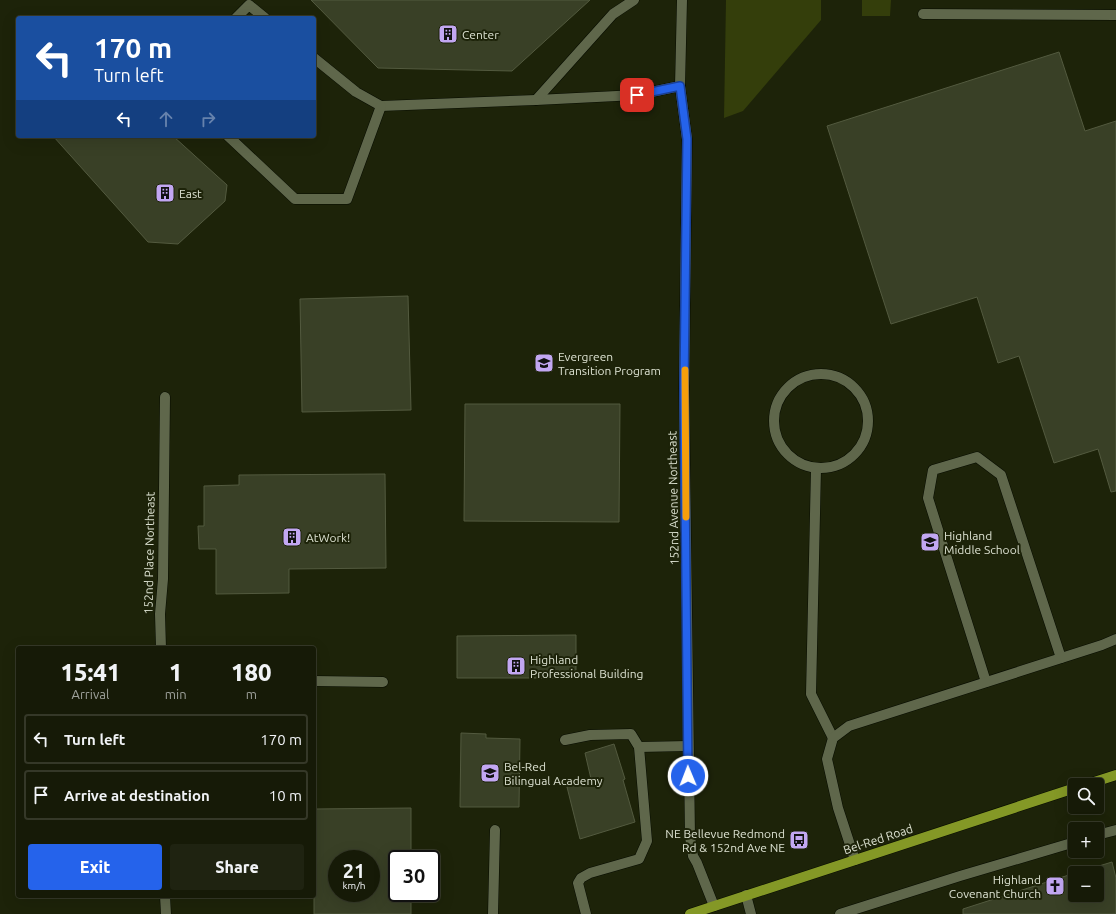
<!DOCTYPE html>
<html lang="en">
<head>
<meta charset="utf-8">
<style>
  body { margin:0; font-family:Ubuntu,sans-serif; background:#1f2311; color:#f1f3f6; height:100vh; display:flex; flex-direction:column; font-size:15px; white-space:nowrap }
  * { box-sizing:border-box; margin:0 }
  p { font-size:13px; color:#9ea19b }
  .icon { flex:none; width:22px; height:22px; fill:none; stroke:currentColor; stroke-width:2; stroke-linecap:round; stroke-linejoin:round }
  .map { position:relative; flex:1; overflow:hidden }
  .sheet { position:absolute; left:16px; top:646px; width:300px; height:252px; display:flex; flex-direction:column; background:#161a07; border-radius:4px; box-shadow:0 4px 16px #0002,0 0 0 1px #353828 }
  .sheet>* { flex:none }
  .hud { position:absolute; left:16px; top:16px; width:300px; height:122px; border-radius:4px; box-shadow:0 4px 16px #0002,0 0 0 1px #353828; background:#1a4fa0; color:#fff; overflow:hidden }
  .buttons { position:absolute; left:1068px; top:778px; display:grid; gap:8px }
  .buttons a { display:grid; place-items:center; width:36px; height:36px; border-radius:4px; background:#161a07; box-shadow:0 4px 16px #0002,0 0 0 1px #353828; font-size:20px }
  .speed { position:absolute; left:328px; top:850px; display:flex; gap:8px; font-size:20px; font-weight:700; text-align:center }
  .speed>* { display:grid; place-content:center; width:52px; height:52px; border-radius:50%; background:#161a07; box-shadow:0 4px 16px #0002,0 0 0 1px #353828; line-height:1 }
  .speed small { font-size:10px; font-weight:400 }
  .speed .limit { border:2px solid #111; border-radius:6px; background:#fff; color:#111 }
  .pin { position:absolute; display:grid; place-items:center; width:34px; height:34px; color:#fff; margin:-17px; border-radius:8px; box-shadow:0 2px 6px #0006 }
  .me { position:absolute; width:44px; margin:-22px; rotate:359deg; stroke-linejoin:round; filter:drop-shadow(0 0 3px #0008) }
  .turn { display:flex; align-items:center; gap:14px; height:84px; padding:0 12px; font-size:18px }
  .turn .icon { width:52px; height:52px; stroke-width:2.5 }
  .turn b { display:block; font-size:28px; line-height:34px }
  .lanes { display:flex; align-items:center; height:38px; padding:0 12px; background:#0003; justify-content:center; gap:20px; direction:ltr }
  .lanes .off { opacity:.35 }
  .eta { display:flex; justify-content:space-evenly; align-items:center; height:68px; text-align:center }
  .eta b { font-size:24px; font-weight:800; line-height:28px }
  .cta { display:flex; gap:8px; margin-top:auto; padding:8px 12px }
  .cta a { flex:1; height:46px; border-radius:4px; background:#2563eb; color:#fff; font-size:16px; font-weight:800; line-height:46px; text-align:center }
  .cta a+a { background:#1f2311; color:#f1f3f6 }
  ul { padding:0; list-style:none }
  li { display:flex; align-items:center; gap:12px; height:50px; margin:0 8px 6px; padding:0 4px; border:2px solid #353828; border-radius:4px }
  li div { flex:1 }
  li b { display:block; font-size:15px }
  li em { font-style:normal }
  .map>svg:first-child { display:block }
  .green { fill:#343e0b }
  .building { fill:#394026; stroke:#535a3f; fill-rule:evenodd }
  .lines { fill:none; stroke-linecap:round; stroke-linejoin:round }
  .minor-casing { stroke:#070c00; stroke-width:11 }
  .major-casing { stroke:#070c00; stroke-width:11 }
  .minor { stroke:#5f674b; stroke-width:10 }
  .major { stroke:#849826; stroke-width:10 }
  .route-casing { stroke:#184099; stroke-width:10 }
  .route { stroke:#2563eb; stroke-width:7 }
  .slow { stroke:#f59e0b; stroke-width:7 }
  .labels { text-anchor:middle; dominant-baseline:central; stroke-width:4; stroke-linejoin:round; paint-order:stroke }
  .poi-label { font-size:12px; fill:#dce1d1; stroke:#1d2309; text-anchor:start }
  .street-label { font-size:12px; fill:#dce1d1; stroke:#1d2309 }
</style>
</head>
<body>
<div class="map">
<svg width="1116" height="914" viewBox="0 0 1116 914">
  <rect width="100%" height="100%" fill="#1d2309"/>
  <g class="green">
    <polygon points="726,0 821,0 821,20 743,111 724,118"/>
    <polygon points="862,0 891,0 890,16 862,16"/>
  </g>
  <g class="building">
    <polygon points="311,0 590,0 512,71 378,68"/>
    <polygon points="1059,52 1085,131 1116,121 1116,491 1111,492 1098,449 1054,463 1019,356 998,363 977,297 891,324 827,126"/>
    <polygon points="53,136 173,136 227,185 225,201 178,244 148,242"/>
    <polygon points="408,296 411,410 302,412 300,299"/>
    <polygon points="465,404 620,404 619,522 464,521"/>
    <polygon points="385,474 386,568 289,569 289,593 216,594 216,549 199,549 198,526 204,526 204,486 239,485 239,475"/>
    <polygon points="576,635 576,678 457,678 457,636"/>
    <polygon points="461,733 486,734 486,738 520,739 519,807 460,807"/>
    <polygon points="614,744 625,779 623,780 635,822 580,839 567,787 591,779 585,753"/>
    <path d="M411,808V859H397V893H411V914H314V809ZM337,859H371V893H337Z"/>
    <polygon points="1112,862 1116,878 1116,914 963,914 963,909 1075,873 1075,895 1097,895 1097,873 1076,873"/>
  </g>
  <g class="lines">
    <defs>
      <g id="minor">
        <polyline points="682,0 680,86 687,139 684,388 690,837 693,856 697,863 714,906"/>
        <polyline points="923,14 1116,15"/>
        <polyline points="236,18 249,5 265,18"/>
        <polyline points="314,58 356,92 381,106 536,100 637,95 680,86"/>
        <polyline points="536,100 613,14 634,0"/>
        <polyline points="228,136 295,199 347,199 381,106"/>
        <circle cx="821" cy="421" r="47"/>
        <polyline points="816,469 811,694 833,738"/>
        <polyline points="161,648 160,614 163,579 165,397"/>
        <polyline points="314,681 383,682"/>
        <polyline points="986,682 928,498 933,470 977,457 1001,475 1061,658"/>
        <polyline points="565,740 590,735 631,734 639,747 647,841 639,859 590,873 581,878 578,883 586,914"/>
        <polyline points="639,747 688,746"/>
        <polyline points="1097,835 1116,830"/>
        <polyline points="855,860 838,808 827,759 833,738 849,726 1102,645 1116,639"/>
        <polyline points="746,895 751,914"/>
        <polyline points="165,896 166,914"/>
        <polyline points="493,914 495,830"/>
        <polyline points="840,914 960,876 1075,842"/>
      </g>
      <g id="major">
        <polyline points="1085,785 1116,775"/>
        <polyline points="690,914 1075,788"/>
      </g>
    </defs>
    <use href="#minor" class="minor-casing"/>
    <use href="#major" class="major-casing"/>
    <use href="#minor" class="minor"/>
    <use href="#major" class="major"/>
  </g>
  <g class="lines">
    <defs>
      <polyline id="route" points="637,95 680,86 687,139 684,388 688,776"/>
    </defs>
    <use href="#route" class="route-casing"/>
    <use href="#route" class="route"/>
    <polyline class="slow" points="685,370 686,517"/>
  </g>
  <defs>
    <symbol id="building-square" viewBox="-11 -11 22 22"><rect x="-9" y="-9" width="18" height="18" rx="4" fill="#c2a7f2" stroke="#1d2309"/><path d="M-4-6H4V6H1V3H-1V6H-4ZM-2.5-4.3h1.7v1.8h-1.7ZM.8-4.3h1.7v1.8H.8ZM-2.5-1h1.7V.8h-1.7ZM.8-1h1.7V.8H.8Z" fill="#111"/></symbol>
    <symbol id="school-square" viewBox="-11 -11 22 22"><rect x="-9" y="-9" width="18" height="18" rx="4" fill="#c2a7f2" stroke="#1d2309"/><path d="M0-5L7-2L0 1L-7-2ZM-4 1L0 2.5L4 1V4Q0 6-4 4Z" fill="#111"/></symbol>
    <symbol id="bus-square" viewBox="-11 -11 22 22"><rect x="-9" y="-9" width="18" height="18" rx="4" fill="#c2a7f2" stroke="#1d2309"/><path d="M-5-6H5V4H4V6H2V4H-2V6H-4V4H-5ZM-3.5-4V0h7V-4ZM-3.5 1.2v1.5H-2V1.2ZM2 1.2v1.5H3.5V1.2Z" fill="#111"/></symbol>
    <symbol id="church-square" viewBox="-11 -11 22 22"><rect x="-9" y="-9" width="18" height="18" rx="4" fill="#c2a7f2" stroke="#1d2309"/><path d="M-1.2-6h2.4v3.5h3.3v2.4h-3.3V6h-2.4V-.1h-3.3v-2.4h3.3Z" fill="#111"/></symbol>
  </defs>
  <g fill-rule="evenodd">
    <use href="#building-square" x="437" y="23" width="22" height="22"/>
    <use href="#building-square" x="154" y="182" width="22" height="22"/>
    <use href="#school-square" x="533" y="352" width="22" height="22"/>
    <use href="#building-square" x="281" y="526" width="22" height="22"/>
    <use href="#school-square" x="919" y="531" width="22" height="22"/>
    <use href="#building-square" x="505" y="655" width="22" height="22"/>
    <use href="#school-square" x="479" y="762" width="22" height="22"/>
    <use href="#bus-square" x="788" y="829" width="22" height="22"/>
    <use href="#church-square" x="1044" y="875" width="22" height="22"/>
  </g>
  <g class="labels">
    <g class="poi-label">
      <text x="462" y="34">Center</text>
      <text x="179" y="193">East</text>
      <text x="558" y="356">Evergreen<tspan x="558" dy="14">Transition Program</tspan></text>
      <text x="944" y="535">Highland<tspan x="944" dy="14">Middle School</tspan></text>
      <text x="306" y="537">AtWork!</text>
      <text x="530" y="659">Highland<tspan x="530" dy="14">Professional Building</tspan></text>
      <text x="504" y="766">Bel-Red<tspan x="504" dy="14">Bilingual Academy</tspan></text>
      <text x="785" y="833" text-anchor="end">NE Bellevue Redmond<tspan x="785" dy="14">Rd &amp; 152nd Ave NE</tspan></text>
      <text x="1041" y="879" text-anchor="end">Highland<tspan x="1041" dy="14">Covenant Church</tspan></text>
    </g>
    <g class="street-label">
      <text transform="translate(673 498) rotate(-91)">152nd Avenue Northeast</text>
      <text transform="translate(149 553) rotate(-89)">152nd Place Northeast</text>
      <text transform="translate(878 839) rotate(-18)">Bel-Red Road</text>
    </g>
  </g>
</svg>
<div class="buttons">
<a><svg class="icon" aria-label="search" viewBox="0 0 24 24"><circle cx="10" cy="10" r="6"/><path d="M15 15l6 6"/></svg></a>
<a>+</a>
<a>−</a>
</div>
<div class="speed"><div>21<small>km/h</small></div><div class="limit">30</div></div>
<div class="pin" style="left:637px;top:95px;background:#d93025"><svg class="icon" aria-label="arrive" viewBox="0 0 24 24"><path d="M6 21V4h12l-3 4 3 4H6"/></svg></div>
<svg class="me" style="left:688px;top:776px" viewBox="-20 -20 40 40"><circle r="17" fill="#2563eb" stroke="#fff" stroke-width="3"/><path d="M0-11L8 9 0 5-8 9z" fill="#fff"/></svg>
<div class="hud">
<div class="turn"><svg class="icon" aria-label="left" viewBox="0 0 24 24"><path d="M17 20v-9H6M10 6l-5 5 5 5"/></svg><div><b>170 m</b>Turn left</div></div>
<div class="lanes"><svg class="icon" aria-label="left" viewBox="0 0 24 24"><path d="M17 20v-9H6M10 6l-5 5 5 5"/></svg><svg class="icon off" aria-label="ahead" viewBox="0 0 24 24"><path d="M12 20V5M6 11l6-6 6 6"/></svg><svg class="icon off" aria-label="right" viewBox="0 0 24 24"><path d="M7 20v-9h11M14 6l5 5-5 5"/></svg></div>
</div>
<section class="sheet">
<div class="eta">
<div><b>15:41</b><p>Arrival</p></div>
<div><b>1</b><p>min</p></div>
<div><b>180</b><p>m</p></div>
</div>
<ul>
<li><svg class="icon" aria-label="left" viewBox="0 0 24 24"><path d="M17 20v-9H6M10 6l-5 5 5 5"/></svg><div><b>Turn left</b></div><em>170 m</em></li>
<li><svg class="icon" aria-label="arrive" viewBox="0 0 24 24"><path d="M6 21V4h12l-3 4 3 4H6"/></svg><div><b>Arrive at destination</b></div><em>10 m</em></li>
</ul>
<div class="cta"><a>Exit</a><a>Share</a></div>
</section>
</div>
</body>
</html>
